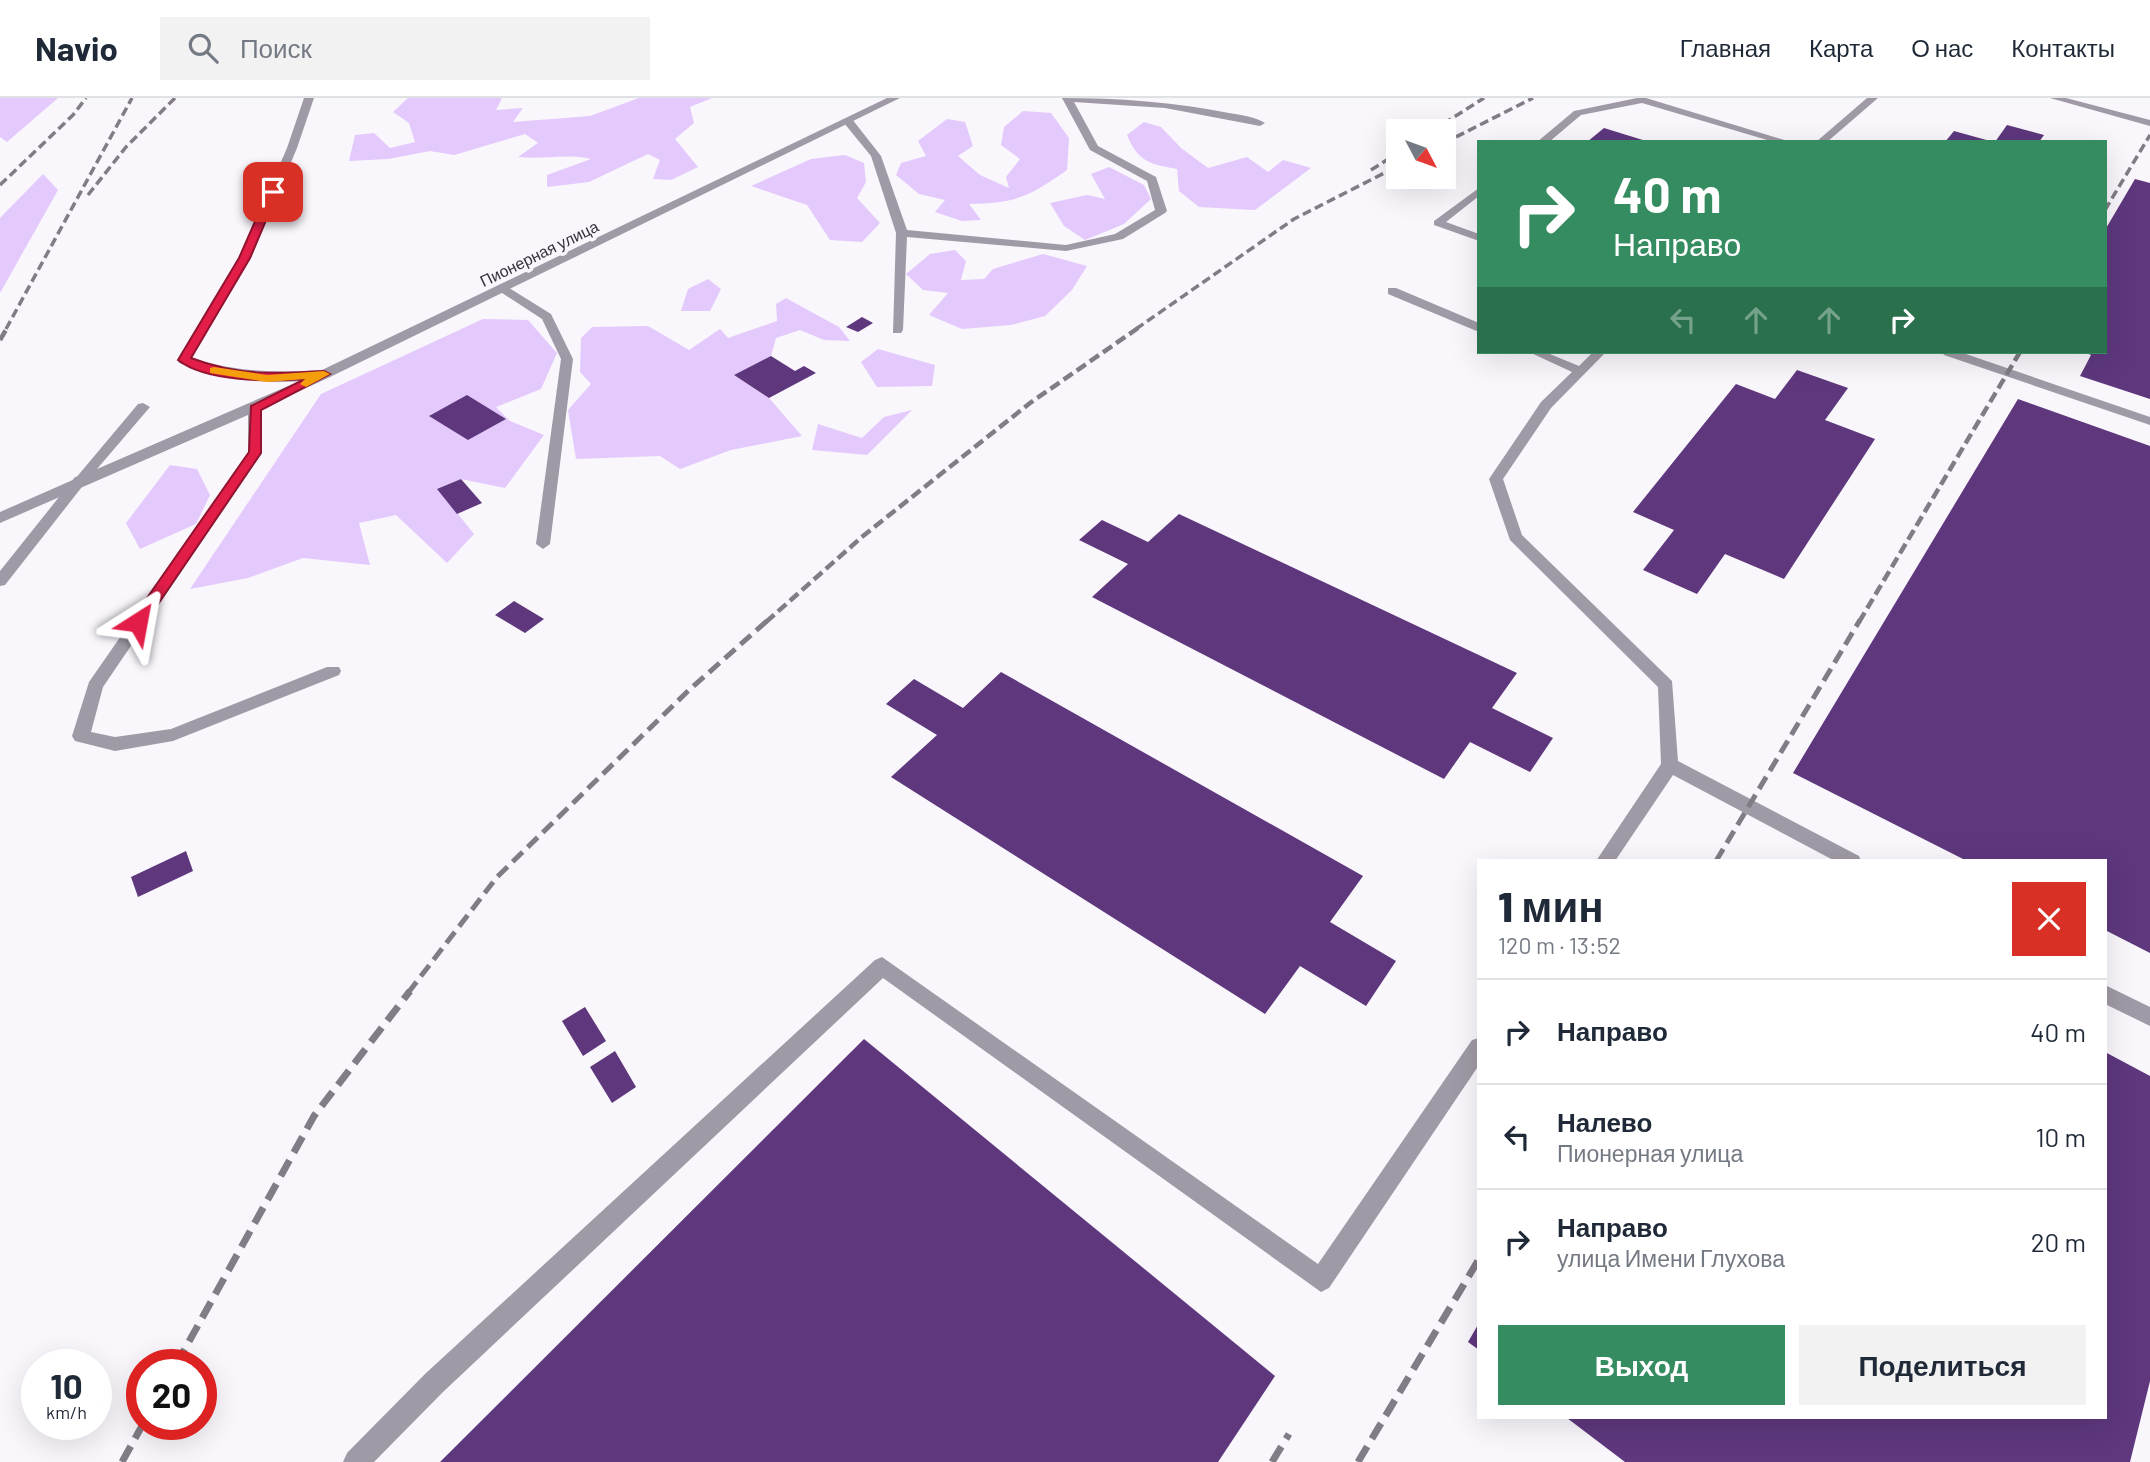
<!DOCTYPE html>
<html lang="ru">
<head>
<meta charset="utf-8">
<style>
  body { margin:0; font-family:Barlow,sans-serif; background:#f2f2f3; color:#1f2937; height:100vh; display:flex; flex-direction:column; font-size:26px; white-space:nowrap }
  * { box-sizing:border-box; margin:0 }
  p { font-size:23px; color:#747a83 }
  .icon { flex:none; width:38px; height:38px; fill:none; stroke:currentColor; stroke-width:2; stroke-linecap:round; stroke-linejoin:round }
  .map { position:relative; flex:1; overflow:hidden }
  .drawer { position:absolute; left:1477px; top:761px; width:630px; height:560px; display:flex; flex-direction:column; background:#fff; border-radius:0px; box-shadow:0 7px 28px #0002 }
  .drawer>* { flex:none }
  .guide { position:absolute; left:1477px; top:42px; width:630px; height:214px; border-radius:0px; box-shadow:0 7px 28px #0002; background:#358c61; color:#fff; overflow:hidden }
  .needle { width:46px; rotate:131deg }
  .buttons { position:absolute; left:1386px; top:21px; display:grid; gap:14px }
  .buttons a { display:grid; place-items:center; width:70px; height:70px; border-radius:0px; background:#fff; box-shadow:0 7px 28px #0002; font-size:35px }
  .speed { position:absolute; left:21px; top:1251px; display:flex; gap:14px; font-size:35px; font-weight:700; text-align:center }
  .speed>* { display:grid; place-content:center; width:91px; height:91px; border-radius:50%; background:#fff; box-shadow:0 7px 28px #0002; line-height:1 }
  .speed small { font-size:18px; font-weight:400 }
  .speed .limit { border:10px solid #d22; background:#fff; color:#111 }
  .pin { position:absolute; display:grid; place-items:center; width:60px; height:60px; color:#fff; margin:-30px; border-radius:14px; box-shadow:0 4px 10px #0006 }
  .me { position:absolute; width:77px; margin:-38px; rotate:34deg; stroke-linejoin:round; filter:drop-shadow(0 0 5px #0008) }
  .turn { display:flex; align-items:center; gap:24px; height:147px; padding:0 21px; font-size:32px }
  .turn .icon { width:91px; height:91px; stroke-width:2.5 }
  .turn b { display:block; font-size:49px; line-height:60px }
  .lanes { display:flex; align-items:center; height:66px; padding:0 21px; background:#0003; justify-content:center; gap:35px; direction:ltr }
  .lanes .off { opacity:.35 }
  .round { display:grid; place-items:center; flex:none; width:74px; height:74px; border-radius:0px; background:#f2f2f3 }
  .overview { display:flex; align-items:center; justify-content:space-between; height:119px; padding:0 21px }
  h1 { font-size:42px; font-weight:800; line-height:52px }
  .primary-button { display:flex; gap:14px; margin-top:auto; padding:14px 21px }
  .primary-button a { flex:1; height:80px; border-radius:0px; background:#358c61; color:#fff; font-size:28px; font-weight:800; line-height:80px; text-align:center }
  .primary-button a+a { background:#f2f2f3; color:#1f2937 }
  ul { padding:0; list-style:none }
  li { display:flex; align-items:center; gap:21px; height:105px; padding:0 21px; border-top:2px solid #e0e1e3 }
  li div { flex:1 }
  li b { display:block; font-size:26px }
  li em { font-style:normal }
  header { display:flex; align-items:center; gap:42px; box-sizing:border-box; height:98px; padding:0 35px; background:#fff; border-bottom:2px solid #e0e1e3 }
  header strong { font-size:33px }
  nav { display:flex; gap:38px; margin-inline-start:auto; font-size:24px }
  .search { width:490px; height:63px; background:#f2f2f3; display:flex; align-items:center; gap:18px; box-sizing:border-box; padding:0 24px; border-radius:0px; color:#747a83; font-size:26px }
  .map>svg:first-child { display:block }
  .green { fill:#e4cafc }
  .building { fill:#5e377d }
  .lines { fill:none; stroke-linecap:round; stroke-linejoin:round }
  .lane { fill:#a09aa6; fill-rule:evenodd }
  .street { fill:#a09aa6; fill-rule:evenodd }
  .rail-far3 { stroke:#817c85; stroke-width:3.5; stroke-dasharray:9 4.5; stroke-linecap:butt }
  .rail-far2 { stroke:#817c85; stroke-width:4.5; stroke-dasharray:11 5; stroke-linecap:butt }
  .rail-far1 { stroke:#817c85; stroke-width:5; stroke-dasharray:14 7; stroke-linecap:butt }
  .rail { stroke:#817c85; stroke-width:7; stroke-dasharray:18 9; stroke-linecap:butt }
  .route { fill:#e11d48; stroke:#92132f; stroke-width:2 }
  .slow { fill:#f59e0b }
  .labels { text-anchor:middle; dominant-baseline:central; stroke-width:7; stroke-linejoin:round; paint-order:stroke }
  .far-street-label { font-size:16px; fill:#37313c; stroke:#f9f6fc }
</style>
</head>
<body>
<header>
<strong>Navio</strong>
<div class="search"><svg class="icon" aria-label="search" viewBox="0 0 24 24"><circle cx="10" cy="10" r="6"/><path d="M15 15l6 6"/></svg>Поиск</div>
<nav><a>Главная</a><a>Карта</a><a>О нас</a><a>Контакты</a></nav>
</header>
<div class="map">
<svg width="2150" height="1364" viewBox="0 0 2150 1364">
  <rect width="100%" height="100%" fill="#f9f6fc"/>
  <g class="green">
    <polygon points="0,0 58,0 7,44 0,39"/>
    <path d="M408,0H502L496,12L523,10L513,24L590,18L639,0H712L690,9L694,25L675,41L698,69L671,82L653,81L660,62L648,56L589,84L547,89V77L591,61C567,55 543,62 518,59L538,45L525,36L454,57L430,53L388,61L349,63L355,37L374,35L390,50L415,44L409,25L393,14Z"/>
    <path d="M1023,13L1051,15L1069,40L1067,72C1028,99 1017,105 969,106L981,122L962,123L935,114L945,102L919,96L896,77L901,65L926,58L918,43L947,21L965,24L973,48L958,58L980,77L1009,90L1006,79L1020,61L1001,47L1004,29Z"/>
    <path d="M1144,24L1161,29L1181,50L1208,70L1247,59L1268,74L1283,62L1311,70L1255,112L1199,109L1179,93L1177,71C1150,66 1138,64 1127,37Z"/>
    <polygon points="845,57 864,65 866,84 857,100 880,125 862,144 830,142 807,107 751,88 811,61"/>
    <polygon points="1109,69 1144,87 1151,101 1124,126 1085,142 1064,128 1050,105 1087,97 1105,101 1091,76"/>
    <polygon points="43,76 58,92 0,195 0,120"/>
    <polygon points="955,152 966,163 961,182 984,181 993,171 1043,156 1087,168 1072,192 1045,218 1011,227 962,231 929,217 948,195 923,192 906,176 930,156"/>
    <polygon points="708,181 721,191 710,213 681,213 688,191"/>
    <polygon points="786,200 839,229 850,243 824,242 800,232 776,240 771,258 734,277 769,300 802,338 731,352 680,371 660,358 576,361 568,312 591,286 580,274 581,240 592,229 648,228 689,252 720,231 728,240 777,223 776,206"/>
    <polygon points="483,221 528,222 557,255 541,291 496,309 510,323 544,337 505,390 461,381 438,391 474,436 447,465 396,417 359,425 370,467 303,460 248,480 190,491 321,296"/>
    <polygon points="878,251 935,267 932,288 877,289 861,264"/>
    <polygon points="912,312 867,357 812,352 818,326 862,340 884,319"/>
    <polygon points="170,367 197,371 210,397 196,426 140,451 126,425"/>
  </g>
  <g class="building">
    <polygon points="2007,27 2044,37 2039,44 1995,44"/>
    <polygon points="1604,30 1646,43 1646,44 1587,44"/>
    <polygon points="1954,33 1990,43 1990,44 1945,44"/>
    <polygon points="2135,81 2150,85 2150,301 2080,278 2091,257 2084,254 2105,254 2105,132"/>
    <polygon points="862,219 873,225 858,234 846,229"/>
    <polygon points="771,258 795,273 804,268 816,275 769,300 734,277"/>
    <polygon points="1797,272 1848,290 1825,322 1875,341 1784,481 1725,456 1697,496 1643,472 1674,432 1633,414 1736,286 1775,301"/>
    <polygon points="467,297 506,321 468,342 429,318"/>
    <polygon points="2018,301 2150,348 2150,855 2105,832 2105,763 1967,763 1793,675"/>
    <polygon points="461,381 482,405 457,416 437,391"/>
    <polygon points="1179,416 1517,575 1492,610 1553,640 1530,674 1470,644 1444,681 1092,499 1128,466 1079,442 1102,422 1148,444"/>
    <polygon points="514,503 544,521 525,535 495,517"/>
    <polygon points="1001,574 1363,778 1330,824 1396,863 1366,908 1300,868 1265,916 891,679 937,637 886,606 914,581 963,610"/>
    <polygon points="186,753 193,773 138,799 131,779"/>
    <polygon points="585,909 606,943 583,958 562,923"/>
    <polygon points="864,941 1275,1278 1218,1364 440,1364"/>
    <polygon points="615,953 636,989 612,1005 590,969"/>
    <polygon points="2105,954 2150,978 2150,1283 2130,1364 1625,1364 1567,1320 2105,1320"/>
    <polygon points="1479,1225 1479,1252 1468,1244"/>
  </g>
  <g class="lines">
    <g class="lane">
      <path d="M1062,0C1119,0 1174,4 1229,15C1241,17 1256,19 1265,25L1260,28L1165,10L1074,4L1098,48L1156,79L1167,113L1165,115L1123,141L1066,153L907,139L903,232L901,235H893L896,135L871,58L844,25V21H852L881,58L907,132L1066,147L1115,136L1155,112L1147,83L1090,52Z"/>
      <polygon points="1637,0 1646,0 1791,44 1774,44 1642,5 1581,17 1549,44 1537,44 1574,13"/>
      <polygon points="1867,0 1878,0 1827,44 1816,44"/>
      <polygon points="2050,0 2066,0 2150,22 2150,28"/>
      <polygon points="1479,90 1479,98 1446,124 1479,136 1479,143 1434,127 1434,123"/>
      <polygon points="503,186 551,216 573,261 550,446 543,451 536,446 561,261 542,221 499,193 499,187"/>
      <polygon points="1388,190 1396,190 1479,225 1479,234 1388,196"/>
      <polygon points="1529,254 1545,254 1579,268 1593,254 1606,254 1551,310 1503,381 1522,437 1672,583 1678,663 1859,758 1861,763 1835,763 1673,677 1615,763 1596,763 1661,666 1658,589 1510,442 1489,381 1541,304 1572,274"/>
      <polygon points="1942,254 1960,254 2150,319 2150,327 1944,257"/>
      <polygon points="325,272 331,276 330,279 261,311 262,355 103,589 91,634 115,639 171,631 327,569 339,569 341,573 339,577 173,643 115,653 75,643 72,638 89,584 248,355 248,317 0,425 0,414 75,381 138,306 143,305 150,309 97,371"/>
      <polygon points="882,859 1318,1166 1472,942 1479,940 1479,967 1329,1190 1321,1194 883,880 443,1294 374,1364 343,1364 347,1355 425,1276 875,862"/>
      <polygon points="2105,887 2150,909 2150,928 2105,906"/>
    </g>
    <g class="street">
      <path d="M304,0H314L297,50L251,160L191,260C235,274 277,275 322,272L887,0H900L330,279C281,290 226,280 179,265L178,262L239,160L287,50Z"/>
      <polygon points="80,378 85,379 85,385 5,487 0,488 0,473 75,379"/>
    </g>
    <g class="rail-far3">
      <polyline points="1432,33 1484,0"/>
      <polyline points="1444,45 1533,0"/>
      <polyline points="1371,72 1398,55"/>
      <polyline points="0,87 73,17 86,0"/>
      <polyline points="88,97 126,49 175,0"/>
      <polyline points="2105,112 2150,37"/>
      <polyline points="6,231 132,0"/>
      <polyline points="1136,231 1294,121 1398,68"/>
    </g>
    <g class="rail-far2">
      <polyline points="0,242 7,230"/>
      <polyline points="766,524 863,438 1030,305 1138,230"/>
      <polyline points="1859,524 2020,254"/>
    </g>
    <g class="rail-far1">
      <polyline points="1716,763 1860,522"/>
      <polyline points="408,895 497,779 688,593 768,522"/>
    </g>
    <g class="rail">
      <polyline points="176,1267 314,1018 410,893"/>
      <polyline points="122,1364 143,1326"/>
      <polyline points="1272,1364 1289,1336"/>
      <polyline points="1358,1364 1479,1161"/>
    </g>
  </g>
  <path class="route" d="M273,91L278,94L250,160L191,260C238,278 275,276 324,273L330,276L261,312V355L143,528H133V520L249,354L251,308L305,281C270,284 206,284 178,262L239,160L268,94Z"/>
  <polygon class="slow" points="214,269 267,277 324,273 330,276 306,289 300,286 305,281 267,284 210,275 210,270"/>
  <g class="labels">
    <g class="far-street-label">
      <text transform="translate(539 155) rotate(-26)">Пионерная улица</text>
    </g>
  </g>
</svg>
<div class="buttons">
<a><svg class="needle" viewBox="-14 -14 28 28"><path d="M0-13l5 13h-10z" fill="#e53935"/><path d="M0 13l5-13h-10z" fill="#747a83"/></svg></a>
</div>
<div class="speed"><div>10<small>km/h</small></div><div class="limit">20</div></div>
<div class="pin" style="left:273px;top:94px;background:#d93025"><svg class="icon" aria-label="arrive" viewBox="0 0 24 24"><path d="M6 21V4h12l-3 4 3 4H6"/></svg></div>
<svg class="me" style="left:138px;top:524px" viewBox="-20 -20 40 40"><path d="M0-17L14 15 0 8-14 15z" fill="#e11d48" stroke="#fff" stroke-width="4"/></svg>
<div class="guide">
<div class="turn"><svg class="icon" aria-label="right" viewBox="0 0 24 24"><path d="M7 20v-9h11M14 6l5 5-5 5"/></svg><div><b>40 m</b>Направо</div></div>
<div class="lanes"><svg class="icon off" aria-label="left" viewBox="0 0 24 24"><path d="M17 20v-9H6M10 6l-5 5 5 5"/></svg><svg class="icon off" aria-label="ahead" viewBox="0 0 24 24"><path d="M12 20V5M6 11l6-6 6 6"/></svg><svg class="icon off" aria-label="ahead" viewBox="0 0 24 24"><path d="M12 20V5M6 11l6-6 6 6"/></svg><svg class="icon" aria-label="right" viewBox="0 0 24 24"><path d="M7 20v-9h11M14 6l5 5-5 5"/></svg></div>
</div>
<section class="drawer">
<div class="overview"><div><h1>1 мин</h1><p>120 m · 13:52</p></div><a class="round" style="background:#d93025;color:#fff"><svg class="icon" aria-label="close" viewBox="0 0 24 24"><path d="M6 6l12 12M18 6L6 18"/></svg></a></div>
<ul>
<li><svg class="icon" aria-label="right" viewBox="0 0 24 24"><path d="M7 20v-9h11M14 6l5 5-5 5"/></svg><div><b>Направо</b></div><em>40 m</em></li>
<li><svg class="icon" aria-label="left" viewBox="0 0 24 24"><path d="M17 20v-9H6M10 6l-5 5 5 5"/></svg><div><b>Налево</b><p>Пионерная улица</p></div><em>10 m</em></li>
<li><svg class="icon" aria-label="right" viewBox="0 0 24 24"><path d="M7 20v-9h11M14 6l5 5-5 5"/></svg><div><b>Направо</b><p>улица Имени Глухова</p></div><em>20 m</em></li>
</ul>
<div class="primary-button"><a>Выход</a><a>Поделиться</a></div>
</section>
</div>
</body>
</html>
